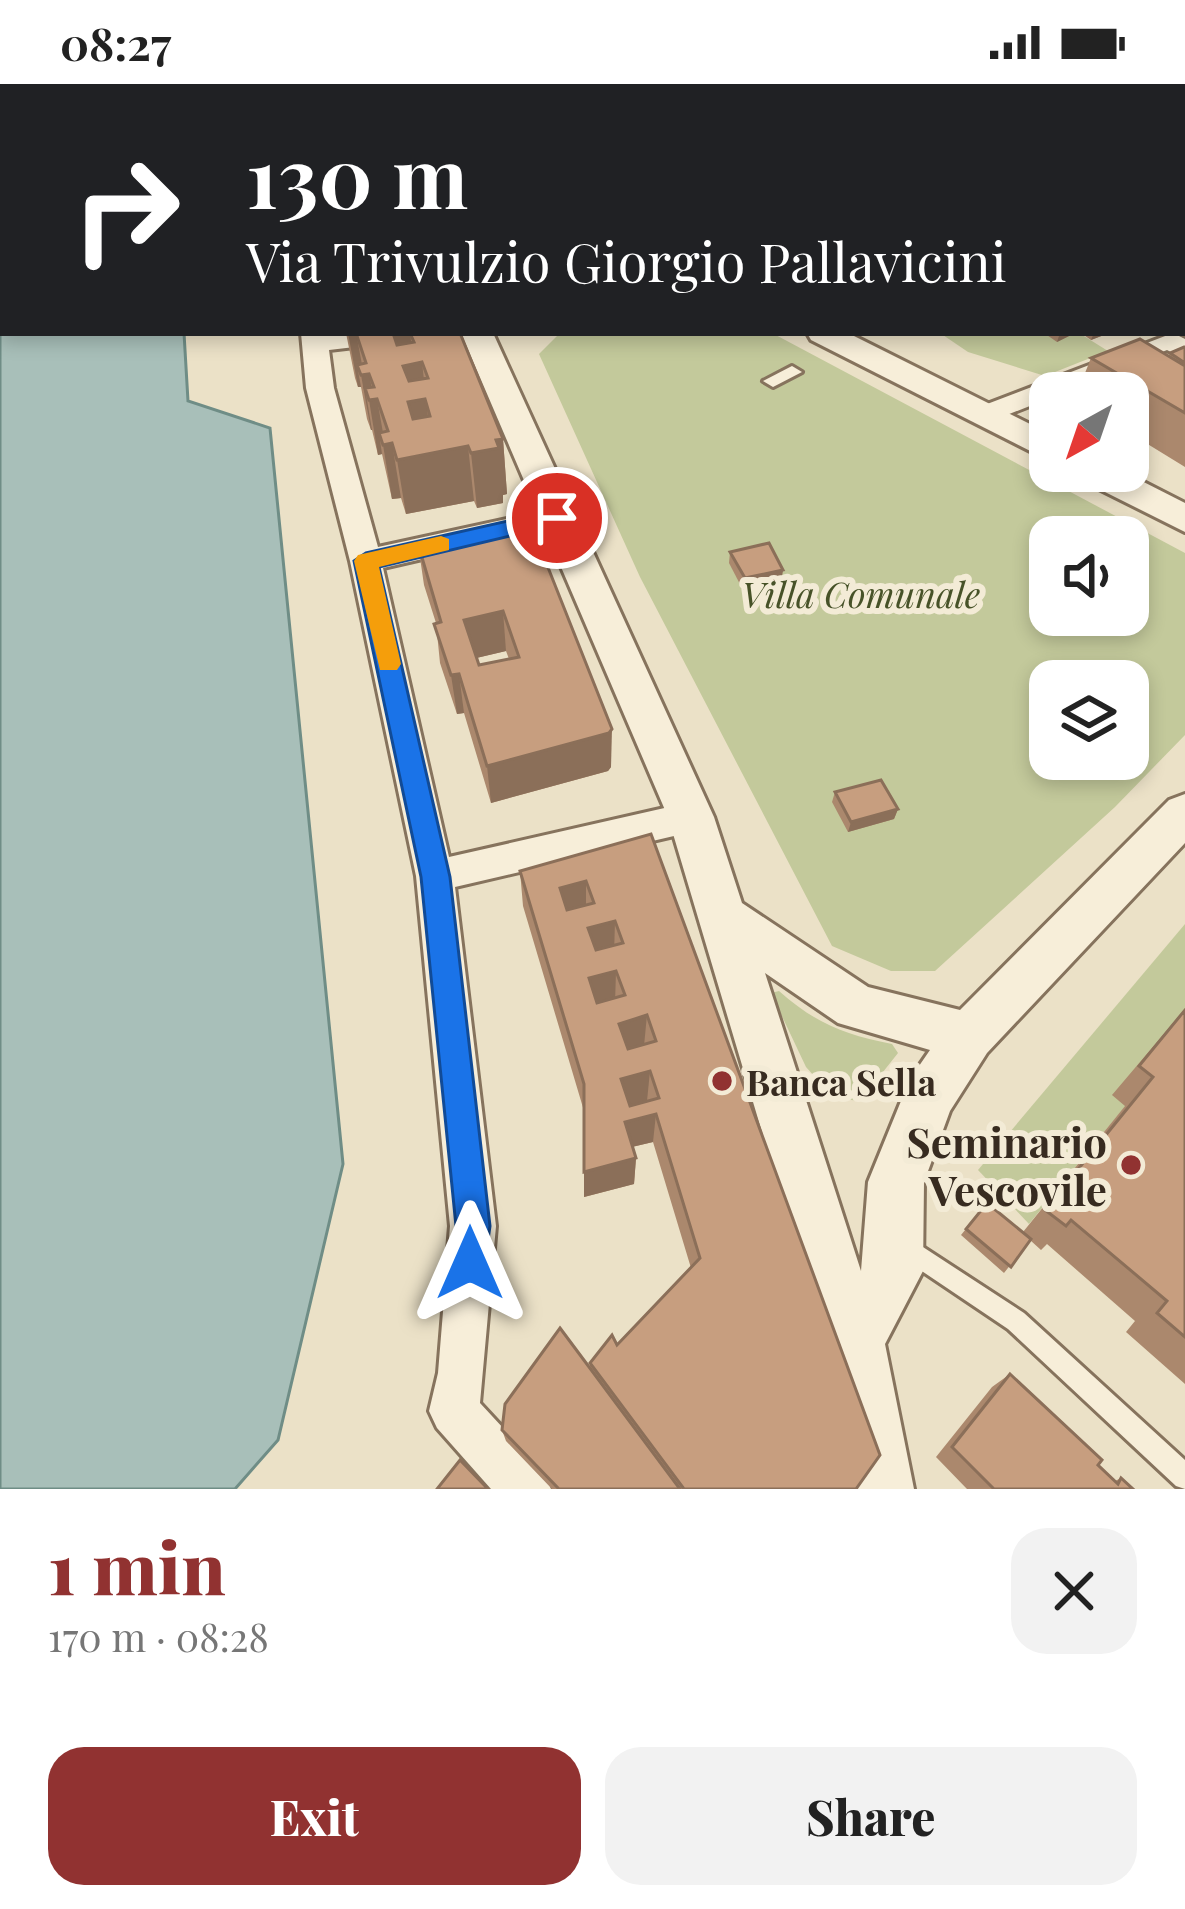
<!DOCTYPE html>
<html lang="en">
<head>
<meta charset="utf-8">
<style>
  body { margin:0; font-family:"Playfair Display",serif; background:#f2f2f2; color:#222; height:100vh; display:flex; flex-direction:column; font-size:45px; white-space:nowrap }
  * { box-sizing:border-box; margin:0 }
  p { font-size:39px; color:#767676 }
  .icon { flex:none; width:66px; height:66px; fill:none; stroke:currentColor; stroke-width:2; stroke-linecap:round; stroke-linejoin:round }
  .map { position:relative; height:1405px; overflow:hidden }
  .panel { display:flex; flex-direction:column; background:#fff; flex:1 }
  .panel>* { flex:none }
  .hud { position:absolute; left:0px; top:0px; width:1185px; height:252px; box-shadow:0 6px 18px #0003; background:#202124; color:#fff; overflow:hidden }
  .needle { width:78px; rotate:220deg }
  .fabs { position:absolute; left:1029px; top:288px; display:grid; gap:24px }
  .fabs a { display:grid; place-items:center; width:120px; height:120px; border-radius:24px; background:#fff; box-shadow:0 6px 18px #0003; font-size:60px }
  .pin { position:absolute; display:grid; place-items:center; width:102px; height:102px; color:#fff; margin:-51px; border:6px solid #fff; border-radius:50%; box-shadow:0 3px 12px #0007 }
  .me { position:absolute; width:132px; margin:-66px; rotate:0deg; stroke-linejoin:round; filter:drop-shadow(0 0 9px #0008) }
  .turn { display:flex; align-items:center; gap:42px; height:252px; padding:0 48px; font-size:54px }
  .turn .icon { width:156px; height:156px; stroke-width:2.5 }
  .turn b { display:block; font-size:84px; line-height:102px }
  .round { display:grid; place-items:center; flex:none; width:126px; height:126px; border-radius:36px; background:#f2f2f2 }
  .overview { display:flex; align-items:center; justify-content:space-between; height:204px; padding:0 48px }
  h1 { font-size:72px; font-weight:800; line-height:90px; color:#913231 }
  .cta { display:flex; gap:24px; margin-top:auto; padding:24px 48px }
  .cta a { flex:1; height:138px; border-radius:36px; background:#913231; color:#fff; font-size:48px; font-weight:800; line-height:138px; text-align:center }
  .cta a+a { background:#f2f2f2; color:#222 }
  .status { display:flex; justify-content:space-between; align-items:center; height:84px; padding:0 60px; background:#fff; direction:ltr }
  .status svg { height:33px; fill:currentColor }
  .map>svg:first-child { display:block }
  .green { fill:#c3c99b; fill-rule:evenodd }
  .water { fill:#a8bfb9; stroke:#6f8d86; stroke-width:3 }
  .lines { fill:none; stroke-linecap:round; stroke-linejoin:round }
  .service-casing { stroke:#86735d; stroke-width:6 }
  .pedestrian-casing { stroke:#86735d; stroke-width:6 }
  .minor-casing { stroke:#86735d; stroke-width:6 }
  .tertiary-casing { stroke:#86735d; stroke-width:6 }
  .service { fill:#f7eed9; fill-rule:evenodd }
  .pedestrian { fill:#f7eed9; fill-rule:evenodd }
  .minor { fill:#f7eed9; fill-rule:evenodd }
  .tertiary { fill:#f7eed9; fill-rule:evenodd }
  .wall { fill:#ab886d; fill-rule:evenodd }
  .shaded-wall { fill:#8b6f59 }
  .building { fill:#c79e7f; stroke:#8b6f59; stroke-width:3; fill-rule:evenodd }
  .route { fill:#1a73e8; stroke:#114b97; stroke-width:3 }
  .slow { fill:#f59e0b }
  .poi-dot { fill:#913231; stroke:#f3ebd6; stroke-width:4.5 }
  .labels { text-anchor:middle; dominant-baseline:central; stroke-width:12; stroke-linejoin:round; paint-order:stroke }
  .park-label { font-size:36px; font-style:italic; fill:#475228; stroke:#f3ebd6 }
  .poi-label { font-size:36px; font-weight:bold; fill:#372b20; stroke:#f3ebd6; text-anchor:start }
  .near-poi-label { font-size:42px; font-weight:bold; fill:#372b20; stroke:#f3ebd6; text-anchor:end }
</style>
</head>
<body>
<div class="status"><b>08:27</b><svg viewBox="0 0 49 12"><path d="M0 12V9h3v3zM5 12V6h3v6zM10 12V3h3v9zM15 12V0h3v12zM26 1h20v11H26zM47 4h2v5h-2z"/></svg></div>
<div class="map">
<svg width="1185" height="1405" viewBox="0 0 1185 1405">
  <rect width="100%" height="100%" fill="#ebe1c7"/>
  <g class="green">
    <path d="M560,249H772L1185,469V651L1115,723L935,887H891L832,862L640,493L539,270ZM1050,453H1128V531H1050ZM1050,597H1128V675H1050Z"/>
    <polygon points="940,249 1079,249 1108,267 1045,292 968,268"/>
    <polygon points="1185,840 1185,949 1029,1140 978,1086"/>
    <path d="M779,907C815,939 845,951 892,960L898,969L860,1017L834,1014L806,983L771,909Z"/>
  </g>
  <polygon class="water" points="0,0 217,3 3,3 3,249 184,249 188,317 270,344 343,1080 278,1356 235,1405 0,1405"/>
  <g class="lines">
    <defs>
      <polygon id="service" points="903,1150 1024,1229 1185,1376 1185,1405 1176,1402 1008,1245 895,1169 892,1161 895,1153"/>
      <polygon id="pedestrian" points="792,282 802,288 773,303 763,297"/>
      <g id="minor">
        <polygon points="263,0 283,0 284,3 264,3"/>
        <polygon points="301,249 419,249 406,257 329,266 334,304 378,463 557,424 572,434 557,444 383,484 449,773 691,718 704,722 709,733 704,744 691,748 455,803 496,1142 480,1319 543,1387 551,1405 491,1405 437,1344 429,1327 438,1289 450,1142 416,792 350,477 306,304"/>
        <polygon points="1173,249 1185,255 1185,275 1167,266 1063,309 1050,309 1050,314 984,340 970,331 974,325"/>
      </g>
      <g id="tertiary">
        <polygon points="552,0 578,0 580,3 554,3"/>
        <path d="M461,249H493L714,733L742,819L868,903L960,926L1169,716L1185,710V759L987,969L950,1027L924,1098L923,1187L885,1260L914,1405H850L824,1256L668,733ZM765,889L838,939L930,966L910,995L868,1098L861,1187Z"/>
        <polygon points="807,249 848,249 1050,350 1050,377 811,256"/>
        <polygon points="1074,387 1122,387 1185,419 1185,448 1079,395"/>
      </g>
    </defs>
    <use href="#service" class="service-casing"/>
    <use href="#pedestrian" class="pedestrian-casing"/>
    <use href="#minor" class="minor-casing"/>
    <use href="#tertiary" class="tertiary-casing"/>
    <use href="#service" class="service"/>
    <use href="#pedestrian" class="pedestrian"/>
    <use href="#minor" class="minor"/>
    <use href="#tertiary" class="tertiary"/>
  </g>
  <g class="wall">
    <polygon points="584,0 1185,0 1185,251 1182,249 1182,3 586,3"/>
    <polygon points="346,249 410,249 503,355 507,410 503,411 503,419 477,424 474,417 406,430 401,414 392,415 382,370 378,371 372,346 371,346 367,335 361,303 358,303 355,294"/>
    <polygon points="1044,249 1075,249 1057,258"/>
    <polygon points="1081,249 1109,249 1091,256"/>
    <polygon points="1185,264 1185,383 1128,348 1128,309 1077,309 1091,274 1169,272 1170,269"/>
    <path d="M530,438L611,683L608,687L491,719L464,629L457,630L440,579L436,539L424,501L418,460ZM506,567L509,575L479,581L476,574Z"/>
    <polygon points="730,468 783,486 781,497 743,506 729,479"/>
    <polygon points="835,708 898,725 894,735 848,748 832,718"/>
    <polygon points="651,750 856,1405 552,1405 506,1357 502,1346 590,1284 590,1279 617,1261 691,1184 653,1058 632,1063 636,1074 634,1100 584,1113 584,1027 523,822 520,787"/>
    <polygon points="1185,925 1185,1300 1126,1248 1135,1237 1047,1160 1041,1166 1030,1156 1004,1189 961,1151 987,1119 1023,1148 1125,1022 1112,1011"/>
    <polygon points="1010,1290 1115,1397 1121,1394 1133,1405 967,1405 936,1373 992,1303"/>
  </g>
  <g class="shaded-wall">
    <rect x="646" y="0" width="22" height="3"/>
    <polygon points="864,0 892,0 891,3 849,3"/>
    <polygon points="918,0 987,0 987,3 917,3"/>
    <polygon points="1018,0 1135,0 1134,3 1017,3"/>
    <polygon points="1185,4 1185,51 1182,52 1182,5"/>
    <polygon points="348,249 356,249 364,291 369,290 374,315 377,315 385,360 392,359 401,414 392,415 383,361 379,349 382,370 378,371 369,316 365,304 372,346 371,346 361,291 357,281 361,303 358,303"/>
    <polygon points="393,249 410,249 414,280 422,278 432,369 468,362 474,417 406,430 397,376"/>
    <polygon points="1060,249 1075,249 1057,258"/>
    <polygon points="1094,249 1109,249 1091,256"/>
    <polygon points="503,355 507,410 503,411 503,419 477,424 471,369 496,356"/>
    <polygon points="783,486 781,497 743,506 745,494"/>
    <polygon points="503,527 506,567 468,576 464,536"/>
    <polygon points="459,590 464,629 457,630 451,591"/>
    <polygon points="612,645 611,683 608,687 491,719 487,682"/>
    <polygon points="898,725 894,735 848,748 851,738"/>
    <polygon points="586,797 586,832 561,838 560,804"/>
    <polygon points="615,837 614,871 589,877 588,844"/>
    <polygon points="616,887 615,919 589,926 589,894"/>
    <polygon points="647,931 644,962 618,970 619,940"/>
    <polygon points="650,987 647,1017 620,1024 621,995"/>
    <polygon points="656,1030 653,1058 623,1065 625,1038"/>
    <polygon points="636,1074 634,1100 584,1113 584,1088"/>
  </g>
  <g class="building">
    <polygon points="347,0 431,0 433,3 343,3"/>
    <polygon points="464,0 502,0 504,3 465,3"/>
    <polygon points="518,0 559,0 560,2 516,3 520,2"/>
    <polygon points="624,0 649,0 650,3 626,3"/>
    <polygon points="713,0 773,0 775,3 697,3"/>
    <polygon points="807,0 864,0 849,3 809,3"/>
    <polygon points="966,0 1039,0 1024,3 952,3"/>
    <polygon points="1092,0 1185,0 1185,4 1076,3"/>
    <polygon points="1182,60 1185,61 1185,134 1182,132"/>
    <polygon points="1185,162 1185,198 1182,196 1182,163"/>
    <path d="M356,249H393L397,261L414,258L410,249H460L503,355L496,356L499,364L471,369L468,362L397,376L392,359L383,361L379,349L388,347L377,315L369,316L365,304L374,303L369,290L361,291L357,281L366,279ZM422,278L428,294L409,297L403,282ZM425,315L430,332L413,335L408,318Z"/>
    <polygon points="1140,255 1185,282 1185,329 1091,274"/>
    <polygon points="1184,263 1185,264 1185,279 1170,269"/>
    <path d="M530,438L612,645L609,649L487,682L459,590L451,591L434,540L441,538L418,460ZM503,527L519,573L479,581L464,536Z"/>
    <polygon points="769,459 783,486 745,494 730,468"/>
    <polygon points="881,696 898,725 851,738 835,708"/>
    <path d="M651,750L880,1371L856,1405H684L590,1279L612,1251L617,1261L700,1174L656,1030L625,1038L636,1074L584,1088V1000L520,787ZM586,797L594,819L567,826L560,804ZM615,837L623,859L596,866L588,844ZM616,887L625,911L597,919L589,894ZM647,931L656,957L628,965L619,940ZM650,987L659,1014L630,1022L621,995Z"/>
    <polygon points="1185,926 1185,1253 1157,1229 1167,1217 1071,1136 1066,1142 1045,1126 1153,993 1139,982"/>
    <polygon points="987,1119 1031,1155 1011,1183 966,1145"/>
    <polygon points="560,1244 677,1401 680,1405 559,1405 502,1346 505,1320"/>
    <polygon points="1010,1290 1102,1376 1098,1381 1118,1400 1121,1394 1133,1405 994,1405 952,1363"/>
    <polygon points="460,1376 488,1405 437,1405"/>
  </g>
  <polygon class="route" points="557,426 568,434 565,439 379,483 450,793 490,1142 483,1191 470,1197 458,1191 453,1179 456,1142 421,793 354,477 366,469"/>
  <polygon class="slow" points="441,452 449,455 449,466 379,483 401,580 397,586 380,586 354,477 358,471"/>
  <g class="poi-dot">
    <circle cx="722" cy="997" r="12"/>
    <circle cx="1131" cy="1081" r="12"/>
  </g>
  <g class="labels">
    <g class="park-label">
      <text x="861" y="509">Villa Comunale</text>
    </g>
    <g class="poi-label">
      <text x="746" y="997">Banca Sella</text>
    </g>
    <g class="near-poi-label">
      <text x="1107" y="1057">Seminario<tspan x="1107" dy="48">Vescovile</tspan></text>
    </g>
  </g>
</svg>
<div class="fabs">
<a><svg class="needle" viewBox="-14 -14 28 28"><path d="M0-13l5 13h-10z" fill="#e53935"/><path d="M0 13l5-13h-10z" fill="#767676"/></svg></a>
<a><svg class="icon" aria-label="sound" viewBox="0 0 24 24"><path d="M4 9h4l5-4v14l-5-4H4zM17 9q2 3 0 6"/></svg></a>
<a><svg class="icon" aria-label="layers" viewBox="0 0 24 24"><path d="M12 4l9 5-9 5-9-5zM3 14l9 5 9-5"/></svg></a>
</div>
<div class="pin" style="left:557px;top:434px;background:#d93025"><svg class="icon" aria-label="arrive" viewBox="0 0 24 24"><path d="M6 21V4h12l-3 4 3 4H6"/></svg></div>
<svg class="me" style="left:470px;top:1179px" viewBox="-20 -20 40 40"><path d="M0-17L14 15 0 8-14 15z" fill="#1a73e8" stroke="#fff" stroke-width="4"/></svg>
<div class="hud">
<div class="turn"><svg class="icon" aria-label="right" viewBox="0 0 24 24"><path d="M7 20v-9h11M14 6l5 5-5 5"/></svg><div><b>130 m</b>Via Trivulzio Giorgio Pallavicini</div></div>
</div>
</div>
<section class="panel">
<div class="overview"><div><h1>1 min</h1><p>170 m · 08:28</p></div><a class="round"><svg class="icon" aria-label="close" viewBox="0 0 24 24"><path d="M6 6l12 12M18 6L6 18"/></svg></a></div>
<div class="cta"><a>Exit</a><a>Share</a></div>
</section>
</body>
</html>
